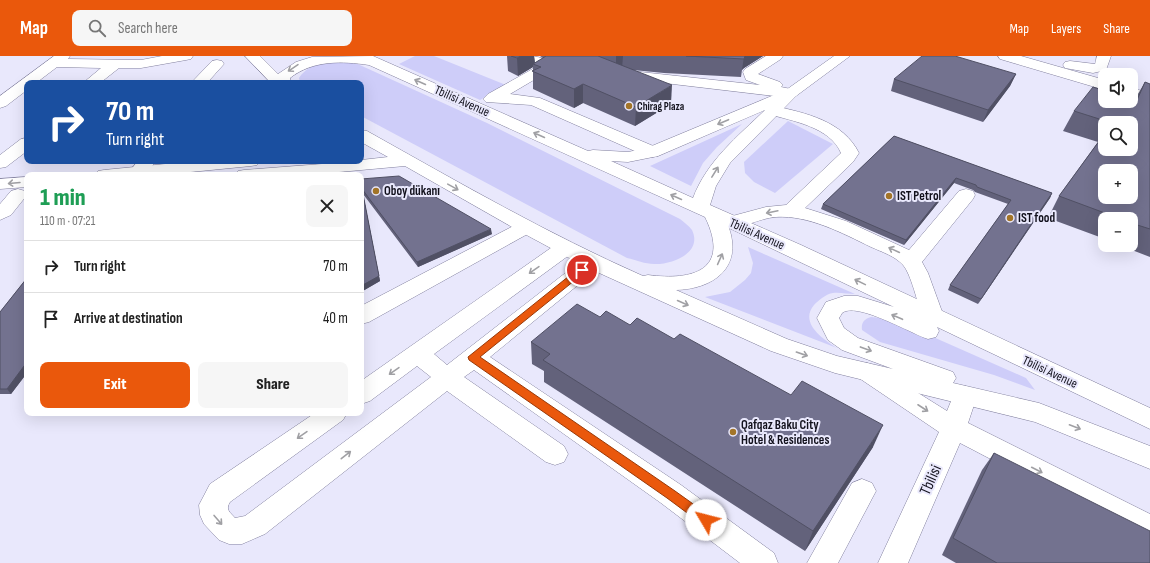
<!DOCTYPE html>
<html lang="en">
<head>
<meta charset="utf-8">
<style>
  body { margin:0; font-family:"Sofia Sans Condensed",sans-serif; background:#f6f6f6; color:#222; height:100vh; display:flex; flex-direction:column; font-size:15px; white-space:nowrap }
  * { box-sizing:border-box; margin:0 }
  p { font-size:13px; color:#767676 }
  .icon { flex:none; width:22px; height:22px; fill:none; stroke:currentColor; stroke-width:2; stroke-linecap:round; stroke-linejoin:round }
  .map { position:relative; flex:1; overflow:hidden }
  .drawer { position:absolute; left:24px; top:116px; width:340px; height:244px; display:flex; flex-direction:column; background:#fff; border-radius:8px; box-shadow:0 4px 16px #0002 }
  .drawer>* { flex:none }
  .top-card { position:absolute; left:24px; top:24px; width:340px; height:84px; border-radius:8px; box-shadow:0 4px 16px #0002; background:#1a4fa0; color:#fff; overflow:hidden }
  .buttons { position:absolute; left:1098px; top:12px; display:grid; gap:8px }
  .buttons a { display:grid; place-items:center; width:40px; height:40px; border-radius:8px; background:#fff; box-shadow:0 4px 16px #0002; font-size:20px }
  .pin { position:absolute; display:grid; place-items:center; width:34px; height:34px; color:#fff; margin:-17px; border:2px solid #fff; border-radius:50%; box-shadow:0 1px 4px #0007 }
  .me { position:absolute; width:44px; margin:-22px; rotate:307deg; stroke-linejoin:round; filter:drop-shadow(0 0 3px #0008) }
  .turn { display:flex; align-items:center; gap:14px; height:84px; padding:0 16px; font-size:18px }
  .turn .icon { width:52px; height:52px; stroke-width:2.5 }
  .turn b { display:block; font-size:28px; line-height:34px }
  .round { display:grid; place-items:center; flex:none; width:42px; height:42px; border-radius:8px; background:#f6f6f6 }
  .head { display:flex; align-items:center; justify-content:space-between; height:68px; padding:0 16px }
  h1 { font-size:24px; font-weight:800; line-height:30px; color:#1e9e55 }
  .primary-button { display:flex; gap:8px; margin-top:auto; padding:8px 16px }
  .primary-button a { flex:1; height:46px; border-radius:8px; background:#ea580c; color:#fff; font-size:16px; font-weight:800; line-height:46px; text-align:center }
  .primary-button a+a { background:#f6f6f6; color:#222 }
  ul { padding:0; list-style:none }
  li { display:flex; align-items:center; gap:12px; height:52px; padding:0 16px; border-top:1px solid #e0e0e0 }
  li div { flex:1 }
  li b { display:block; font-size:15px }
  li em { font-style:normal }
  header { display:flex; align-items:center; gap:24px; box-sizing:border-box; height:56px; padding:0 20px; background:#ea580c; color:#fff }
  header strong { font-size:19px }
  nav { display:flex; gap:22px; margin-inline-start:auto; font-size:14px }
  .search { width:280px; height:36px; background:#f6f6f6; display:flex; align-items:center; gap:10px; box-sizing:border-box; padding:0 14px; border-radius:8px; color:#767676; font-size:15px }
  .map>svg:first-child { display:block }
  .green { fill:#cecdf9 }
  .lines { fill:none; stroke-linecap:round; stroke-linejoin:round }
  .minor-casing { stroke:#82809e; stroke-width:1 }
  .major-casing { stroke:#82809e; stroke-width:1 }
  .minor { fill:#fff; fill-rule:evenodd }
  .major { fill:#fff; fill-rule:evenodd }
  .wall { fill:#63627b; fill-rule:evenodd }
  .shaded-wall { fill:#505064 }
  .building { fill:#73728f; stroke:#505064; fill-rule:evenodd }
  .oneway { stroke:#a0a0a4 }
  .route { fill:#ea580c; stroke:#983908 }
  .poi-dot { fill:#a37528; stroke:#e9e8fc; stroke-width:1.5 }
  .labels { text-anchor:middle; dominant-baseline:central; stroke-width:4; stroke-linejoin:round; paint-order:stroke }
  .far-poi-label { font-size:11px; font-weight:bold; fill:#12111c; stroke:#e9e8fc; text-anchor:start }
  .street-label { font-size:13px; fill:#12111c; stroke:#e9e8fc }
  .poi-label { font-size:13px; font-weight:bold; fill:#12111c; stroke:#e9e8fc; text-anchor:start }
  .near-street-label { font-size:16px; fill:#12111c; stroke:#e9e8fc }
</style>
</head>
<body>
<header>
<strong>Map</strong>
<div class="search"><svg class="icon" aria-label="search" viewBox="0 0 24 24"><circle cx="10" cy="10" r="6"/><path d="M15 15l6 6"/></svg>Search here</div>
<nav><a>Map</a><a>Layers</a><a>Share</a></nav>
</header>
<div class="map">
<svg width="1150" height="507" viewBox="0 0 1150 507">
  <rect width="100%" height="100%" fill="#e9e8fc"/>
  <g class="green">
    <polygon points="415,0 434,0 506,29 480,44 399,8"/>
    <path d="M351,5L487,67L680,163C684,166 689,170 692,174C703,197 672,209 654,208C645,208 636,204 627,202L361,60V27H300L299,22C311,4 332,6 351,5Z"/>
    <polygon points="788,65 833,88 775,137 754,126 745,117 744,106"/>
    <polygon points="742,68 717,91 703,107 691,130 650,110"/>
    <path d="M748,191L855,238C848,238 839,236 833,237C826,238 819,244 814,249C799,267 823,283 837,292L705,241L730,236L745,224L751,217L753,207Z"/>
    <path d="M871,261L881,262L906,269L1026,322L1035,334L994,319L880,286L862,274C861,267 864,263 871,261Z"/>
  </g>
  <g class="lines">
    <defs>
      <g id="minor">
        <polygon points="54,0 70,0 68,3 141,4 162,0 193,0 191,3 186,4 141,12 119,12 100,27 83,27 101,12 57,11 36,27 27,27 27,34 6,50 0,52 0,40"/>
        <path d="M521,0C533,0 545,0 552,9L549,15L510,38L540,42L658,92L661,96L658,100L652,101L646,100L531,49L486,46L483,43L488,38L538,10L523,3Z"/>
        <polygon points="766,0 783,0 781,3 758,18 780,26 783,29 781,31 796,34 799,37 796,40 791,42 622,22 617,21 615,18 617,15 622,14 760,29 746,24 743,16 745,13"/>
        <polygon points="998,0 1021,0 1105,24 1105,34 1000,3"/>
        <polygon points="1097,0 1111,0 1106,14 1093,17 1065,12 1063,9 1065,6 1070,5 1095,8"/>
        <polygon points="217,4 222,5 224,8 207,27 191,27 212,5"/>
        <polygon points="1131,32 1150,37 1150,47 1131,42"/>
        <path d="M774,50C806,57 843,65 859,97L853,106L805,152L846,165L909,194L959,135L966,133L973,135L975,139L973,143L922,206L928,217L944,261L941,267L933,269L925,267L922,261C918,248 911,218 903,209C895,200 882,196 871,191C842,177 809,159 776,161C759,162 741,174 725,170L722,166L725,162L766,151L786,149L841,97C830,71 793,65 768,58L766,55L768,52Z"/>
        <polygon points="27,82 27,95 6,111 0,112 0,99 21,83"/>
        <polygon points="138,105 156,105 145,119 131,119 129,116"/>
        <polygon points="18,133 25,135 27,139 11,159 0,164 0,148 11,135"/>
        <polygon points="526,165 533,167 536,171 533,175 369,266 361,268 361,250 519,167"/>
        <path d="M565,186L572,187L575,192L572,197L434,298L447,309L586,201L593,199L600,201L603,206L600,211L490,301L681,429L774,497L778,507H740L661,447L474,314L464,321L564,390L568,398L564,406L555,409L546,406L447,335L265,478L242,488H229L219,484L204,468L200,459L199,449L210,428L315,357H347L343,364L230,446C225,454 230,456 235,462L245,460L431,321L417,310L370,345L361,348V325L558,187Z"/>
        <polygon points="867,307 875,310 947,355 956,333 965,330 974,333 977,340 968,367 1150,458 1150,485 1140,481 960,387 908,507 878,507 939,376 859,322 855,316 859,310"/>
        <polygon points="862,423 872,427 876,435 838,507 807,507 852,427"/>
      </g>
      <g id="major">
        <path d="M245,0H260L278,18L296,6L312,1L373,0L588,95L593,94L628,96L647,92L786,34L834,0H850L796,40L730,107L716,130L710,149L801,189L1150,352V373L937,271L939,275L936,281L928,283C912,278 856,245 842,257C842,257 840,261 839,262L844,272L858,282L953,316L956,322L953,327L1039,347L1150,390V413L1035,366L835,317L771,295L586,211L519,175L405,110L306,119H235L238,115L244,114L361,105V104L388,101L361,86V74L367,75C458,126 548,178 643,220L648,219C693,225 731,214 705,161L369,9C342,5 313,4 290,22L291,27H271ZM765,54C737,81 707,105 693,142L611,105L628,106L658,100ZM729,172L894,251L858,240H844L826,246L817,262L828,284L842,294L893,313L837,300L787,283L676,234C713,233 743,212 729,172Z"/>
        <polygon points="196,105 260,105 257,109 251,110 160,119 95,119 98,115 104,114"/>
        <polygon points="27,121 27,131 0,133 0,123"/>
      </g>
    </defs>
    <use href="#minor" class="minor-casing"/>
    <use href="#major" class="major-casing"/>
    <use href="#minor" class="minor"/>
    <use href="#major" class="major"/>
  </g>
  <g class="wall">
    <polygon points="507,0 534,0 535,7 543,2 540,0 763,0 744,12 742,14 741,21 664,17 633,14 671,48 635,70 583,47 574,52 533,33 533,11 518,20 508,15"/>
    <polygon points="1016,18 1010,30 983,66 891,35 894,23"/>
    <path d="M1145,26L1150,28V201L1119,189H1131V163H1105V183L1048,162L1059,140L1098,86L1063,75L1074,55L1135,43ZM1105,67H1131L1105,93Z"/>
    <polygon points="894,80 1052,137 1050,142 978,248 948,234 950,229 1008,148 975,136 973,134 954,127 904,189 821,153 823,148"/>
    <polygon points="156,105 170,105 169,106 163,107 157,106"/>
    <polygon points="361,123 492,178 418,211 363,138 380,225 361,236"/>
    <polygon points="27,222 27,317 11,338 0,338 0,256"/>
    <polygon points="600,261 630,269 873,391 805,495 544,326 544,315 532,308 531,286"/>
    <polygon points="994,397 1150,507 956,507 942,499 982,414"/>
  </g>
  <g class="shaded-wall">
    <polygon points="521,0 534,0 535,8 533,8 533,11 518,20 517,2"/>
    <polygon points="616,0 623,0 622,13 616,14"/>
    <polygon points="744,0 763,0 744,12 742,14"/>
    <polygon points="1016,18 1010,30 983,66 988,54"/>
    <polygon points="583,28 583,47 574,52 574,33"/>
    <polygon points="672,29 671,48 635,70 636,51"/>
    <polygon points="956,122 954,127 904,189 906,184"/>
    <polygon points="362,133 380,225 361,236 361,230"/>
    <polygon points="1052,137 1050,142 978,248 981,243"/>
    <polygon points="491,173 492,178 418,211 417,206"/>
    <polygon points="27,306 27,317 11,338 7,333"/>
    <polygon points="883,369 873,391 805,495 813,475"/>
  </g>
  <g class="building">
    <polygon points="511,0 521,0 517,2"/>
    <polygon points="546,0 598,0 672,29 636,51 583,28 574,33 532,15 541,11 533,8"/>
    <polygon points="686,0 745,0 744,3"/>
    <polygon points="922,0 955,0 1016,18 988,54 894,23"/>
    <path d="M1145,26L1150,28V173L1131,167V163H1121L1059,140L1105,77V93H1131V67H1112L1074,55L1093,31L1105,35V45H1131V42L1137,44ZM1105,115H1131V141H1105Z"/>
    <polygon points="894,80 1052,137 981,243 950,229 1011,144 977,131 976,129 956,122 906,184 823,148"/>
    <polygon points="399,120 491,173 417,206 362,133 379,220 361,230 361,123"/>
    <polygon points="27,222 27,306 7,333 0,333 0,256"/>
    <polygon points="577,248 600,261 606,255 630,269 637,262 674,283 680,278 791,339 802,325 883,369 813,475 543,304 550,298 531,286"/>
    <polygon points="994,397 1150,475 1150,507 997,507 953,482"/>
  </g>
  <defs><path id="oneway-shaft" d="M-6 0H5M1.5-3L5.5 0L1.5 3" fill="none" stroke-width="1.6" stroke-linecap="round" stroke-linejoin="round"/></defs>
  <g class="oneway">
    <use href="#oneway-shaft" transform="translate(293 12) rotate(146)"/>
    <use href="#oneway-shaft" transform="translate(420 26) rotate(-156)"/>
    <use href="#oneway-shaft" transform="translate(723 66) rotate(157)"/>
    <use href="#oneway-shaft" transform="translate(539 79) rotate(-156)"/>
    <use href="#oneway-shaft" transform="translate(715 116) rotate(-58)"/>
    <use href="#oneway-shaft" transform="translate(14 127) rotate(175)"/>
    <use href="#oneway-shaft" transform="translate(453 131) rotate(29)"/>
    <use href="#oneway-shaft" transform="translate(676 141) rotate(-156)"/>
    <use href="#oneway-shaft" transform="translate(772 156) rotate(168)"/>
    <use href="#oneway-shaft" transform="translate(894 194) rotate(-155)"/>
    <use href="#oneway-shaft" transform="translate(720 203) rotate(-66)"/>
    <use href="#oneway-shaft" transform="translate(534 214) rotate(145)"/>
    <use href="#oneway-shaft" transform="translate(860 226) rotate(-154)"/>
    <use href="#oneway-shaft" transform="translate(683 247) rotate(24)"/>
    <use href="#oneway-shaft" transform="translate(897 261) rotate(-157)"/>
    <use href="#oneway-shaft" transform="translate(866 293) rotate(20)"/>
    <use href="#oneway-shaft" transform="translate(802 298) rotate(19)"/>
    <use href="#oneway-shaft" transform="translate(394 315) rotate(145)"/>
    <use href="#oneway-shaft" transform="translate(923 352) rotate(33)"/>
    <use href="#oneway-shaft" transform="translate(1075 371) rotate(21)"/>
    <use href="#oneway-shaft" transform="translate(302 379) rotate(145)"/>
    <use href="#oneway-shaft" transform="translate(346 399) rotate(-38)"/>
    <use href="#oneway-shaft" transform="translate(1037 414) rotate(27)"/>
    <use href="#oneway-shaft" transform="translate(218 464) rotate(49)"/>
  </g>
  <polygon class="route" points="582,211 585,212 586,214 585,216 480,301 675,435 710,460 712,464 710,468 706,469 702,468 667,442 469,304 468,301 579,212"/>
  <g class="poi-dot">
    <circle cx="629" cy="50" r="4"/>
    <circle cx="376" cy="135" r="4"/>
    <circle cx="889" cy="140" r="4"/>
    <circle cx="1010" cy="162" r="4"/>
    <circle cx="733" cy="376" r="4"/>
  </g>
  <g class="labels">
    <g class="far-poi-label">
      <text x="637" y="50">Chirag Plaza</text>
    </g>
    <g class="street-label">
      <text transform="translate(462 45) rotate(24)">Tbilisi Avenue</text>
      <text transform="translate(757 178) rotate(24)">Tbilisi Avenue</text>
      <text transform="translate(1050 316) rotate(25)">Tbilisi Avenue</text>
    </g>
    <g class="poi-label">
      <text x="384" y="135">Oboy dükanı</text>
      <text x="897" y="140">IST Petrol</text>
      <text x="1018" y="162">IST food</text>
      <text x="741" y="369">Qafqaz Baku City<tspan x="741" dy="15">Hotel &amp; Residences</tspan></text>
    </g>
    <g class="near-street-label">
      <text transform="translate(931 424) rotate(-66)">Tbilisi</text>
    </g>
  </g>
</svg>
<div class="buttons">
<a><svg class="icon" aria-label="sound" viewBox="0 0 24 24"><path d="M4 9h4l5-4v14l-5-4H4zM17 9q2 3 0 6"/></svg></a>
<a><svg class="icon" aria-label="search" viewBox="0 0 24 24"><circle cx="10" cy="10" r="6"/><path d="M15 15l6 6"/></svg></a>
<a>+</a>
<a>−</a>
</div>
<div class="pin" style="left:582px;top:214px;background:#d93025"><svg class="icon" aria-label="arrive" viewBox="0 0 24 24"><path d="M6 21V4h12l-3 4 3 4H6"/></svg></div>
<svg class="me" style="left:706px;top:464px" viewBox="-20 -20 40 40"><circle r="19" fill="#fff"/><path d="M0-13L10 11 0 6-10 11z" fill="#ea580c"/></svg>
<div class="top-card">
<div class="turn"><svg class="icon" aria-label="right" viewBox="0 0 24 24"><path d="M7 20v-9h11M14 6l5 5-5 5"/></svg><div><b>70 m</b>Turn right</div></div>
</div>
<section class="drawer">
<div class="head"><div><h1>1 min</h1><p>110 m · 07:21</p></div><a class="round"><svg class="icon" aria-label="close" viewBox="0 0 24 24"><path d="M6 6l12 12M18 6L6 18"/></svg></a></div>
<ul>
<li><svg class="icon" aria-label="right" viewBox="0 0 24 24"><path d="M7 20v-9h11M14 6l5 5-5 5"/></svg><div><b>Turn right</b></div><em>70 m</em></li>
<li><svg class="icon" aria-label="arrive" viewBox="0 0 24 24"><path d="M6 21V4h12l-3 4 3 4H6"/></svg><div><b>Arrive at destination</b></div><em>40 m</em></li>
</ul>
<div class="primary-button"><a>Exit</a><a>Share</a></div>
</section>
</div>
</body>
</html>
